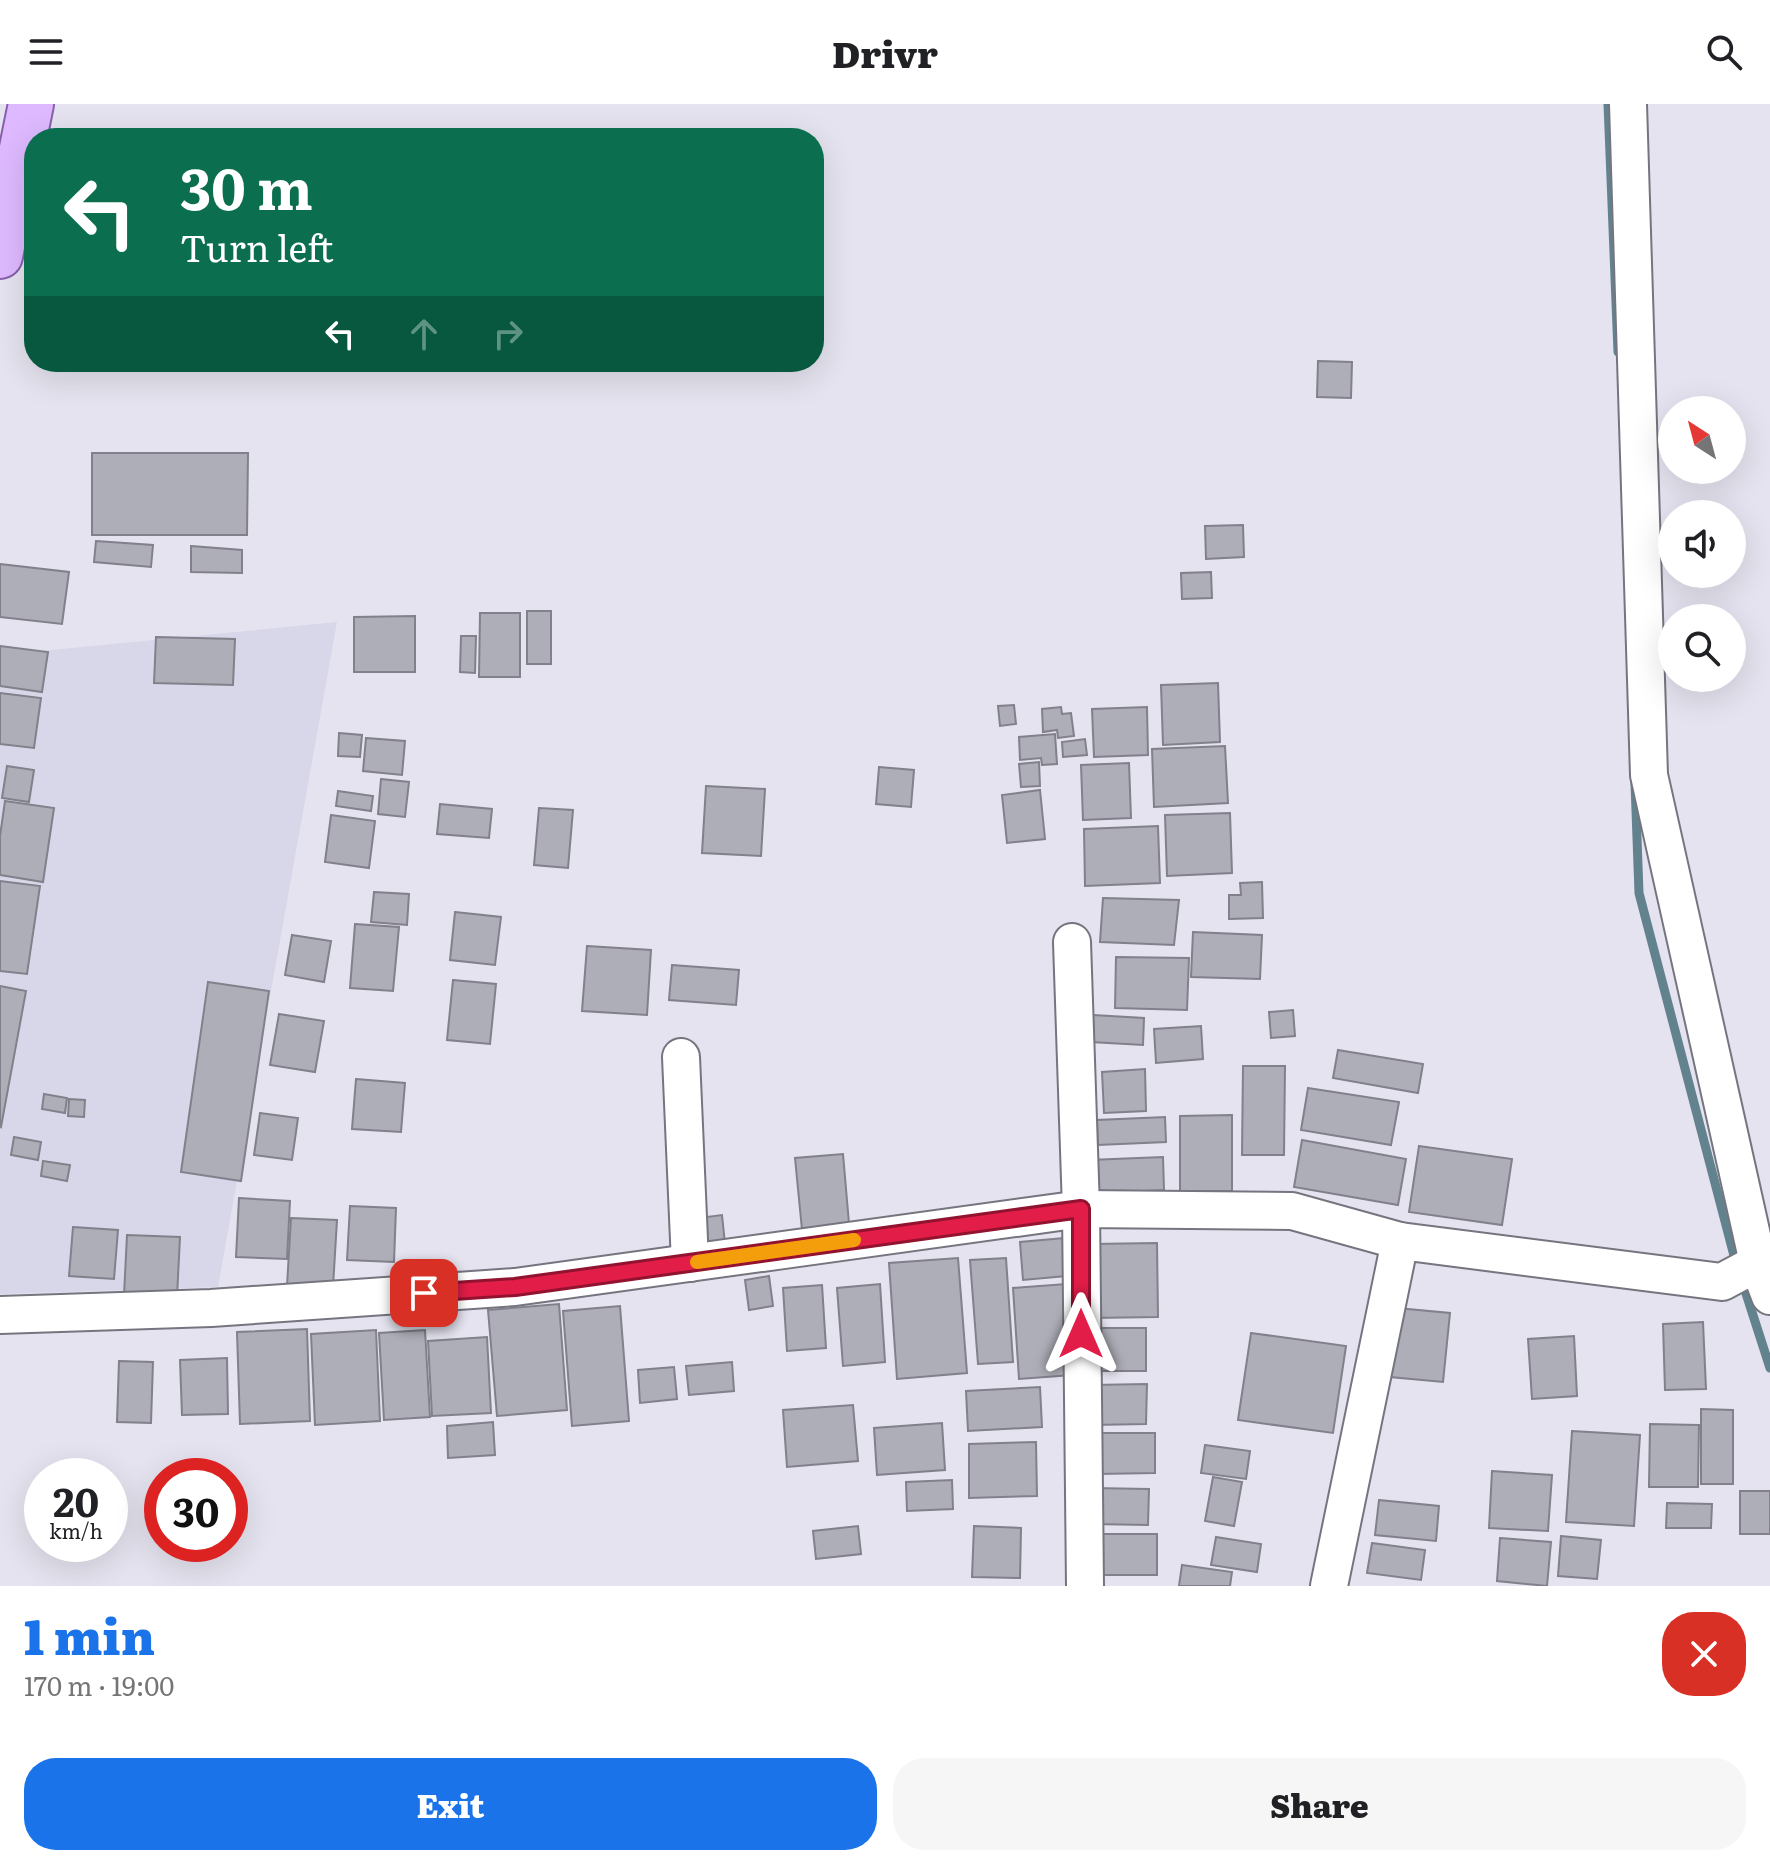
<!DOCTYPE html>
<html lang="en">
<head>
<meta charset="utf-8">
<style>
  body { margin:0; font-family:Literata,serif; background:#f6f6f6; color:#202124; height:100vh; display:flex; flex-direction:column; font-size:30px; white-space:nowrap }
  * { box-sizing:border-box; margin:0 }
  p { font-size:26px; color:#757577 }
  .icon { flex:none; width:44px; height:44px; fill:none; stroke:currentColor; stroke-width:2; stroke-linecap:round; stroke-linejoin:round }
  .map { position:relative; height:1482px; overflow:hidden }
  .drawer { display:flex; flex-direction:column; background:#fff; flex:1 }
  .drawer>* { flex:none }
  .guide { position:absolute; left:24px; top:24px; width:800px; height:244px; border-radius:32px; box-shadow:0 8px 32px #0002; background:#0b6e4f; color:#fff; overflow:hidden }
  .needle { width:52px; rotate:324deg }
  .controls { position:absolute; left:1658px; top:292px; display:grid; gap:16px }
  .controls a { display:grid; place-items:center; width:88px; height:88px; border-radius:50%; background:#fff; box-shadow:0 8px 32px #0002; font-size:40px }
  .speed { position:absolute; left:24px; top:1354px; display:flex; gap:16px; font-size:40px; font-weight:700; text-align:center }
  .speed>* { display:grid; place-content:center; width:104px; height:104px; border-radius:50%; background:#fff; box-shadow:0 8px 32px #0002; line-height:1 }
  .speed small { font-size:20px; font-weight:400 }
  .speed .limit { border:12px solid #d22; background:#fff; color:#111 }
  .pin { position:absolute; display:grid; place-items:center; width:68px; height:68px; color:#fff; margin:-34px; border-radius:16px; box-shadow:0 4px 12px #0006 }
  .me { position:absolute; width:88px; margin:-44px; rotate:0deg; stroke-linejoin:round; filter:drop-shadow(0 0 6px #0008) }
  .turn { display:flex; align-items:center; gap:28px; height:168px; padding:0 24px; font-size:36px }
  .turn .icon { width:104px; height:104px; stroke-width:2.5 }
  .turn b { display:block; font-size:56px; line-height:68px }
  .lanes { display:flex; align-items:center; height:76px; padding:0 24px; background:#0003; justify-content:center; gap:40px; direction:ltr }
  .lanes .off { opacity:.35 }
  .round { display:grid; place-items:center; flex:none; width:84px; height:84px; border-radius:32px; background:#f6f6f6 }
  .headline { display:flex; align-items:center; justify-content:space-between; height:136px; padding:0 24px }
  h1 { font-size:48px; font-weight:800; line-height:60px; color:#1a73e8 }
  .primary-button { display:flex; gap:16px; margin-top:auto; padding:16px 24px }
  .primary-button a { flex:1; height:92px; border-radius:32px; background:#1a73e8; color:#fff; font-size:32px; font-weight:800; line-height:92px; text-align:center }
  .primary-button a+a { background:#f6f6f6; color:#202124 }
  header { display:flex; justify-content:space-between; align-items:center; height:104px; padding:0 24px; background:#fff; font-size:36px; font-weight:800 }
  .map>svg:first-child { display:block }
  .built { fill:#d8d7ea }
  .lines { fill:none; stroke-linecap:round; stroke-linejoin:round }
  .stream { stroke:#62828e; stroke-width:9 }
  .building { fill:#aeaeb8; stroke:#81808b; stroke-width:2 }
  .street-casing { stroke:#75757f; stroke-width:40 }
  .primary-casing { stroke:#875fac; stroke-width:48 }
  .street { stroke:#fff; stroke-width:36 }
  .primary { stroke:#deb9ff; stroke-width:44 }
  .route-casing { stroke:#92132f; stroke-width:20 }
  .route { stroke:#e11d48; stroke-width:14 }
  .slow { stroke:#f59e0b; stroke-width:14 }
</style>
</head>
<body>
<header><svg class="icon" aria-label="menu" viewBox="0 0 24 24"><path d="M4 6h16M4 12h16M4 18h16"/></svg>Drivr<svg class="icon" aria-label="search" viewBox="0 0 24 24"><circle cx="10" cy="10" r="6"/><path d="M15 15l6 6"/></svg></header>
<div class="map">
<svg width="1770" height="1482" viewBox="0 0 1770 1482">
  <rect width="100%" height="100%" fill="#e4e3ef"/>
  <polygon class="built" points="337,518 218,1183 0,1190 0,551"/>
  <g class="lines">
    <g class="stream">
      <polyline points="1608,0 1618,248"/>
      <polyline points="1635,679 1639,789 1737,1163"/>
      <polyline points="1742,1177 1770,1264"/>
    </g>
  </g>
  <g class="building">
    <polygon points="1318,257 1352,258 1351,294 1317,293"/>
    <polygon points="92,349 248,349 247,431 92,431"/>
    <polygon points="1243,421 1244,453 1206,455 1205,422"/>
    <polygon points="96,437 153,441 151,463 94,458"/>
    <polygon points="191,442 242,446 242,469 191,468"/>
    <polygon points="0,460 69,468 62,520 0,513"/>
    <polygon points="1211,468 1212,494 1182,495 1181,469"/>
    <rect x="527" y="507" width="24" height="53"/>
    <polygon points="480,509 520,509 520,573 479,573"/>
    <polygon points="415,512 415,568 354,568 354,513"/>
    <polygon points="461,532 476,532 475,569 460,568"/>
    <polygon points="156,533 235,535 233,581 154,579"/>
    <polygon points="0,542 48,548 42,588 0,582"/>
    <polygon points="1218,579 1220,638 1163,641 1161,581"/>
    <polygon points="0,589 41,594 34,644 0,640"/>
    <polygon points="1014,601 1016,620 1000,622 998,602"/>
    <polygon points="1061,603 1062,610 1071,609 1074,632 1058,634 1057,626 1043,628 1042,605"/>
    <polygon points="1147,603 1148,651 1094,653 1092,605"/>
    <polygon points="339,629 362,631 360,653 338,652"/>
    <polygon points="1055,630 1057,660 1042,661 1041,654 1020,656 1019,633"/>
    <polygon points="366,634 405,637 402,671 363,667"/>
    <polygon points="1085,635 1087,651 1063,653 1062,638"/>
    <polygon points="1225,642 1228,699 1154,703 1152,645"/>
    <polygon points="1039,658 1040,682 1021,683 1019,660"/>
    <polygon points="1129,659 1131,714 1083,716 1081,661"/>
    <polygon points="7,662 34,666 29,698 2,694"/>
    <polygon points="879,663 914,666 911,703 876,700"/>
    <polygon points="381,675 409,678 405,713 378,710"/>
    <polygon points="706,682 765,685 761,752 702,749"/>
    <polygon points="1040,686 1045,735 1007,739 1002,691"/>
    <polygon points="338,687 373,692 371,707 336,702"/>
    <polygon points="5,697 54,704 43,778 0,771 0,732"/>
    <polygon points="440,700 492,705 489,734 437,730"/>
    <polygon points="539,704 573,706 568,764 534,761"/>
    <polygon points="1230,709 1232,769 1167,772 1165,711"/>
    <polygon points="331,711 375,717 369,764 325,758"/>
    <polygon points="1158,722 1160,779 1085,782 1084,725"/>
    <polygon points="0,777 40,782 27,870 0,867"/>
    <polygon points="1262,778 1263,814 1229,815 1229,791 1241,791 1240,779"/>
    <polygon points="374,788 409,790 407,821 371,818"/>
    <polygon points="1103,794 1179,796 1174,841 1100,838"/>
    <polygon points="455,808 501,813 495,861 450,856"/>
    <polygon points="355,820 399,823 393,887 350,884"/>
    <polygon points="1193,828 1262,831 1260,875 1191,873"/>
    <polygon points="292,831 331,837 324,878 285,871"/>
    <polygon points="587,842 651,846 647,911 582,907"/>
    <polygon points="1116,853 1189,854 1187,906 1115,904"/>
    <polygon points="672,861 739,866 736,901 669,896"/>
    <polygon points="453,876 496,880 490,940 447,936"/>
    <polygon points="208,878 269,887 241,1077 181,1068"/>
    <polygon points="0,882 26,887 1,1023 0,1022"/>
    <polygon points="1293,906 1295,932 1271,934 1269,908"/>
    <polygon points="279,910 324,917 315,968 270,961"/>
    <polygon points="1093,911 1144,914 1143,941 1091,938"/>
    <polygon points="1201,922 1203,955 1156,959 1154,925"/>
    <polygon points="1338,946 1423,960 1418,989 1333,974"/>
    <polygon points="1243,962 1285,962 1284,1051 1242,1051"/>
    <polygon points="1145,965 1146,1007 1104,1009 1102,968"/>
    <polygon points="356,975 405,979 401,1028 352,1025"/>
    <polygon points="1308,984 1399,998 1391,1041 1301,1026"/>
    <polygon points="44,990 67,994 65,1009 42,1005"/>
    <polygon points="69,995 85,996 84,1013 68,1012"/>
    <polygon points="260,1009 298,1014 292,1056 254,1051"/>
    <polygon points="1232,1011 1232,1087 1180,1087 1180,1012"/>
    <polygon points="1165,1013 1166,1038 1098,1041 1097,1016"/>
    <polygon points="14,1033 41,1038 38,1056 11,1051"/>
    <polygon points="1302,1036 1406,1055 1398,1101 1294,1083"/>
    <polygon points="1419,1042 1512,1055 1502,1121 1409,1108"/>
    <polygon points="843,1050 850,1131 803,1136 795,1054"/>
    <polygon points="1163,1053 1164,1086 1090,1090 1089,1056"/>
    <polygon points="43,1057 70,1061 67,1077 41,1072"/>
    <polygon points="239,1094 290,1097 287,1155 236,1153"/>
    <polygon points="350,1102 396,1104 394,1158 347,1156"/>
    <polygon points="722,1111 725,1140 702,1143 698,1114"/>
    <polygon points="291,1114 337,1116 333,1183 287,1182"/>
    <polygon points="73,1123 118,1126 114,1175 69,1172"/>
    <polygon points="127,1131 180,1133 177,1193 124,1191"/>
    <polygon points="1064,1134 1066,1172 1023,1176 1020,1138"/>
    <polygon points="1157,1139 1158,1213 1091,1214 1091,1140"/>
    <polygon points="958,1154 967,1269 897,1275 889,1159"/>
    <polygon points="1006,1154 1013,1258 978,1260 970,1156"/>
    <polygon points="769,1172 773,1202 749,1206 745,1176"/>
    <polygon points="880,1180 885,1258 843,1262 837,1184"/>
    <polygon points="1066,1180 1072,1271 1019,1275 1013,1184"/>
    <polygon points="822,1181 826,1244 787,1247 783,1184"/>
    <polygon points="559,1200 567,1306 497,1312 488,1206"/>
    <polygon points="620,1202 629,1317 572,1322 563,1207"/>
    <polygon points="1397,1204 1450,1209 1443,1278 1390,1273"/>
    <polygon points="1703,1218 1706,1285 1665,1286 1663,1220"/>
    <rect x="1095" y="1224" width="51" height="43"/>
    <polygon points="307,1225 310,1317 240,1320 237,1228"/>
    <polygon points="376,1226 380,1317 315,1321 311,1230"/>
    <polygon points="425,1226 430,1313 384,1316 379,1229"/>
    <polygon points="1251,1229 1346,1242 1333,1329 1238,1316"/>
    <polygon points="1574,1232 1577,1292 1532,1295 1528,1235"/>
    <polygon points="487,1233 491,1309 432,1312 428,1237"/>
    <polygon points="227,1254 228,1310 182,1311 180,1256"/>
    <polygon points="119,1257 153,1258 151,1319 117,1318"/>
    <polygon points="732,1258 734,1287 689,1291 686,1262"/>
    <polygon points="674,1263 677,1295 640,1299 638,1266"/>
    <polygon points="1147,1280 1146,1320 1091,1321 1091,1281"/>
    <polygon points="1040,1283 1042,1323 968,1327 966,1287"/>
    <polygon points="853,1301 858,1357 787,1363 783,1306"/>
    <polygon points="1701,1305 1733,1306 1733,1380 1701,1380"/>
    <polygon points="493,1318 495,1351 448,1354 447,1322"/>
    <polygon points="942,1319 945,1366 877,1371 874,1324"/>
    <polygon points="1650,1320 1699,1321 1698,1383 1649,1383"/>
    <polygon points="1572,1327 1640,1331 1634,1422 1566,1418"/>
    <polygon points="1096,1329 1155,1329 1155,1369 1097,1370"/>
    <polygon points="1036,1338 1037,1392 969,1394 969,1340"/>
    <polygon points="1205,1341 1250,1347 1246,1375 1201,1369"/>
    <polygon points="1492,1367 1552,1371 1548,1427 1489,1424"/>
    <polygon points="1213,1373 1242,1378 1234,1422 1205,1417"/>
    <polygon points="952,1376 953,1405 907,1407 906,1378"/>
    <polygon points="1092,1384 1149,1385 1148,1421 1092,1420"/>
    <rect x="1740" y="1387" width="30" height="43"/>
    <polygon points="1379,1396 1439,1402 1436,1437 1375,1431"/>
    <polygon points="1667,1399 1712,1400 1711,1424 1666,1424"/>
    <polygon points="858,1422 861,1450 816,1455 813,1427"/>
    <polygon points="974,1422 1021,1424 1020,1474 972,1473"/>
    <polygon points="1095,1430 1157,1430 1157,1471 1096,1471"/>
    <polygon points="1561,1432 1601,1436 1597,1475 1558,1472"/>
    <polygon points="1216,1433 1261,1440 1257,1468 1211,1461"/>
    <polygon points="1500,1434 1551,1438 1547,1482 1497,1477"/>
    <polygon points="1372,1439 1425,1446 1421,1476 1367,1469"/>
    <polygon points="1182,1461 1232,1468 1230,1482 1179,1482"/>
  </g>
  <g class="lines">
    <defs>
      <g id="street">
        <polyline points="1628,0 1649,671 1759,1163 1770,1164"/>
        <polyline points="1072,838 1081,1105 1085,1482"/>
        <polyline points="681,953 690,1159"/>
        <polyline points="0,1211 211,1204 515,1183 1081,1105 1292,1107 1400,1137 1722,1178 1752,1162 1759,1163 1770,1192"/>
        <polyline points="1329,1482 1400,1137"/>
      </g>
      <polyline id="primary" points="0,152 31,0"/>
    </defs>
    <use href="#street" class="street-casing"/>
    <use href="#primary" class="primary-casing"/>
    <use href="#street" class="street"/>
    <use href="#primary" class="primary"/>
  </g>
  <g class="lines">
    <defs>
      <polyline id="route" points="424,1189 515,1183 1081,1105 1081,1230"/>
    </defs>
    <use href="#route" class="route-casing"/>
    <use href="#route" class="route"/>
    <polyline class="slow" points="697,1158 854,1136"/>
  </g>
</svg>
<div class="controls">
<a><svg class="needle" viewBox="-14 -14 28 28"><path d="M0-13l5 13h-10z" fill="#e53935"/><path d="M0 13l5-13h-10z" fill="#757577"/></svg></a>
<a><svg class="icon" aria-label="sound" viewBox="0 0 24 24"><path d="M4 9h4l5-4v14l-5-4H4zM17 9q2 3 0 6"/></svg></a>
<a><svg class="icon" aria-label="search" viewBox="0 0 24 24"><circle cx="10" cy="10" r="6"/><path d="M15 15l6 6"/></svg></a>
</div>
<div class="speed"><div>20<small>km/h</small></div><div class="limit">30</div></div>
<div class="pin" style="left:424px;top:1189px;background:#d93025"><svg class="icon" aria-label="arrive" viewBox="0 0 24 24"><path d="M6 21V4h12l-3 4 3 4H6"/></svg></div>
<svg class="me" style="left:1081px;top:1230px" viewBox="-20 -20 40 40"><path d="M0-17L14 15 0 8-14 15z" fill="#e11d48" stroke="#fff" stroke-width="4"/></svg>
<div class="guide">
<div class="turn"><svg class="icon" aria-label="left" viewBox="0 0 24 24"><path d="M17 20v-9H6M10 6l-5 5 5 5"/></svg><div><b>30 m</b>Turn left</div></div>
<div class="lanes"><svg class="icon" aria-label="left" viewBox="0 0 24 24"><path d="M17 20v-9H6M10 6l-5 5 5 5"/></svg><svg class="icon off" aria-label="ahead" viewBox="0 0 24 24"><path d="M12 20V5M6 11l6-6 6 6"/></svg><svg class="icon off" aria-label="right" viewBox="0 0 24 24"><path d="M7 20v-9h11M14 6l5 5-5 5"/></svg></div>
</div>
</div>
<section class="drawer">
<div class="headline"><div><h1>1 min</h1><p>170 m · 19:00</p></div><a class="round" style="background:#d93025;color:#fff"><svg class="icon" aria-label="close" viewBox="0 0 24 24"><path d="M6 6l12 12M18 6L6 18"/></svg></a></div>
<div class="primary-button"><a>Exit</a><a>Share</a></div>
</section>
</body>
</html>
